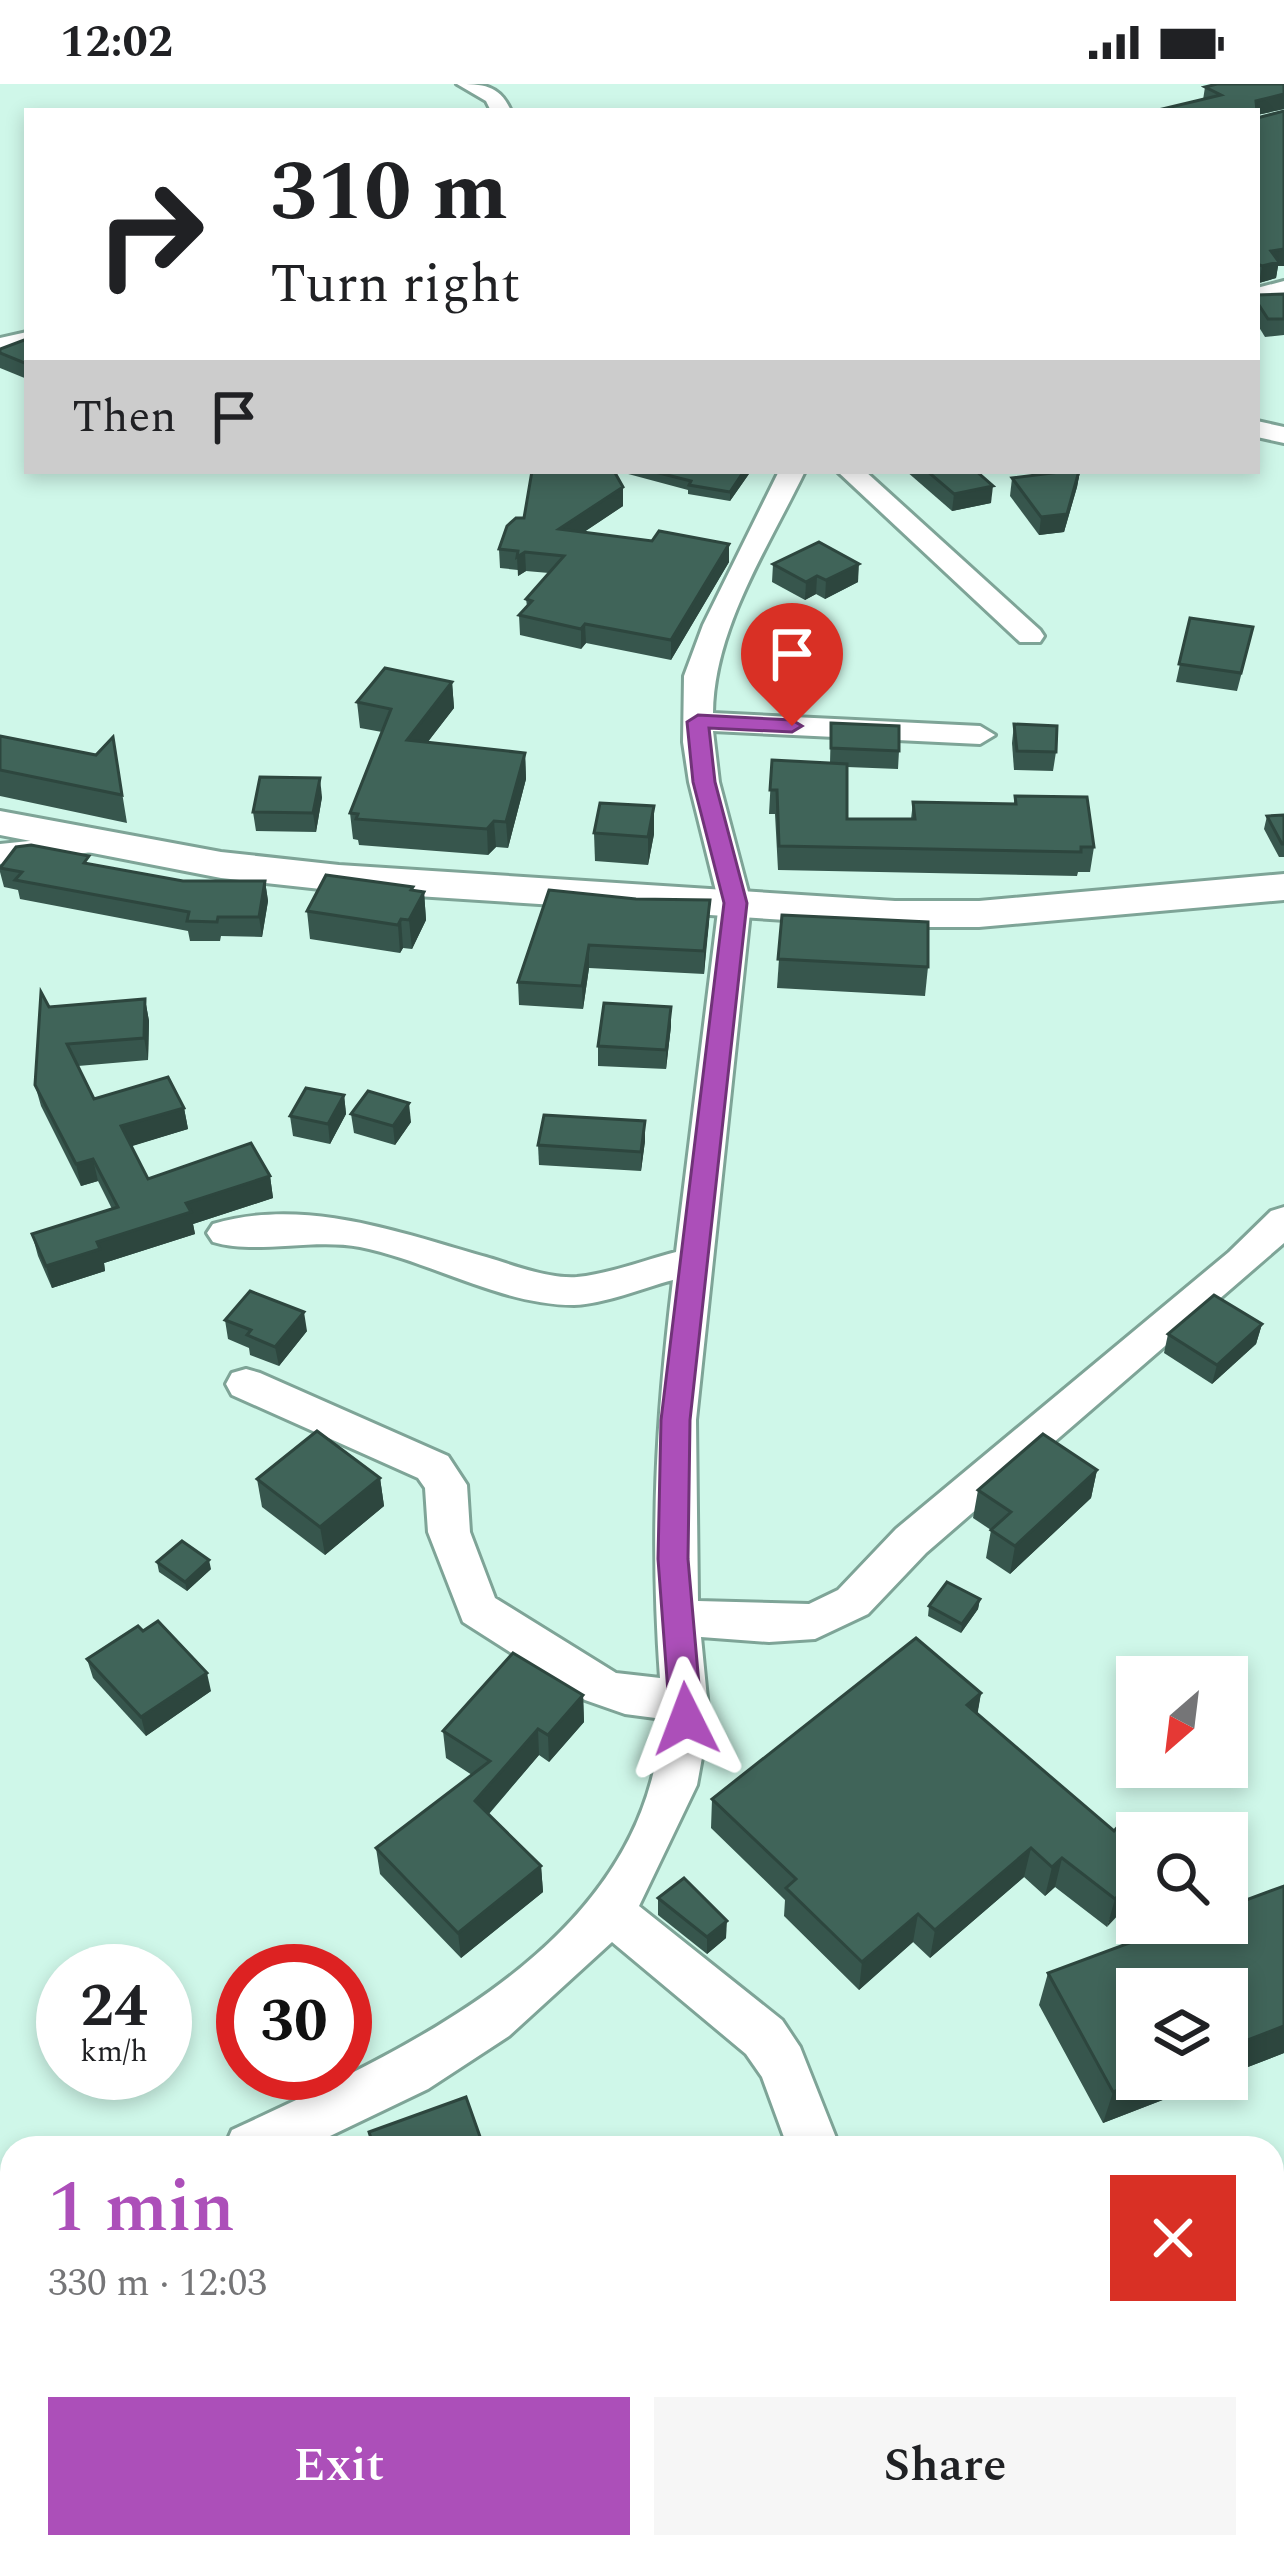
<!DOCTYPE html>
<html lang="en">
<head>
<meta charset="utf-8">
<style>
  body { margin:0; font-family:Spectral,serif; background:#f6f6f6; color:#202124; height:100vh; display:flex; flex-direction:column; font-size:45px; white-space:nowrap }
  * { box-sizing:border-box; margin:0 }
  p { font-size:39px; color:#757577 }
  .icon { flex:none; width:66px; height:66px; fill:none; stroke:currentColor; stroke-width:2; stroke-linecap:round; stroke-linejoin:round }
  .map { position:relative; flex:1; overflow:hidden }
  .sheet { position:absolute; left:0px; top:2052px; width:1284px; height:423px; display:flex; flex-direction:column; background:#fff; border-radius:36px 36px 0 0; box-shadow:0 6px 18px #0003 }
  .sheet>* { flex:none }
  .banner { position:absolute; left:24px; top:24px; width:1236px; height:366px; border-radius:0px; box-shadow:0 6px 18px #0003; background:#fff; color:#202124; overflow:hidden }
  .needle { width:78px; rotate:208deg }
  .tools { position:absolute; left:1116px; top:1572px; display:grid; gap:24px }
  .tools a { display:grid; place-items:center; width:132px; height:132px; border-radius:0px; background:#fff; box-shadow:0 6px 18px #0003; font-size:60px }
  .speed { position:absolute; left:36px; top:1860px; display:flex; gap:24px; font-size:60px; font-weight:700; text-align:center }
  .speed>* { display:grid; place-content:center; width:156px; height:156px; border-radius:50%; background:#fff; box-shadow:0 6px 18px #0003; line-height:1 }
  .speed small { font-size:30px; font-weight:400 }
  .speed .limit { border:18px solid #d22; background:#fff; color:#111 }
  .pin { position:absolute; display:grid; place-items:center; width:102px; height:102px; color:#fff; margin:-123px -51px; border-radius:50% 50% 50% 0; rotate:-45deg; box-shadow:0 0 12px #0007 }
  .pin .icon { rotate:45deg }
  .me { position:absolute; width:132px; margin:-66px; rotate:357deg; stroke-linejoin:round; filter:drop-shadow(0 0 9px #0008) }
  .turn { display:flex; align-items:center; gap:42px; height:252px; padding:0 48px; font-size:54px }
  .turn .icon { width:156px; height:156px; stroke-width:2.5 }
  .turn b { display:block; font-size:84px; line-height:102px }
  .then { display:flex; align-items:center; height:114px; padding:0 48px; background:#0003; gap:24px; font-size:45px }
  .round { display:grid; place-items:center; flex:none; width:126px; height:126px; border-radius:0px; background:#f6f6f6 }
  .overview { display:flex; align-items:center; justify-content:space-between; height:204px; padding:0 48px }
  h1 { font-size:72px; font-weight:600; line-height:90px; color:#ac4fb9 }
  .primary-button { display:flex; gap:24px; margin-top:auto; padding:24px 48px }
  .primary-button a { flex:1; height:138px; border-radius:0px; background:#ac4fb9; color:#fff; font-size:48px; font-weight:600; line-height:138px; text-align:center }
  .primary-button a+a { background:#f6f6f6; color:#202124 }
  .status { display:flex; justify-content:space-between; align-items:center; height:84px; padding:0 60px; background:#fff; direction:ltr }
  .status svg { height:33px; fill:currentColor }
  .map>svg:first-child { display:block }
  .lines { fill:none; stroke-linecap:round; stroke-linejoin:round }
  .minor-casing { stroke:#7ea497; stroke-width:6 }
  .major-casing { stroke:#7ea497; stroke-width:6 }
  .minor { fill:#fff; fill-rule:evenodd }
  .major { fill:#fff; fill-rule:evenodd }
  .wall { fill:#37564d }
  .shaded-wall { fill:#2d463e }
  .building { fill:#406459; stroke:#2d463e; stroke-width:3 }
  .route { fill:#ac4fb9; stroke:#703378; stroke-width:3 }
</style>
</head>
<body>
<div class="status"><b>12:02</b><svg viewBox="0 0 49 12"><path d="M0 12V9h3v3zM5 12V6h3v6zM10 12V3h3v9zM15 12V0h3v12zM26 1h20v11H26zM47 4h2v5h-2z"/></svg></div>
<div class="map">
<svg width="1284" height="2474" viewBox="0 0 1284 2474">
  <rect width="100%" height="100%" fill="#cff7e9"/>
  <g class="lines">
    <defs>
      <g id="minor">
        <path d="M457,0C483,0 500,1 511,27H491L486,17Z"/>
        <polygon points="1284,197 1284,211 1257,218 1257,204"/>
        <polygon points="27,248 27,262 0,268 0,254"/>
        <polygon points="1257,337 1284,343 1284,359 1257,353"/>
        <path d="M779,387H805C769,462 714,544 713,629L980,642L995,651L980,660L713,647L719,698L751,819L696,1336L698,1517L809,1520L838,1506L896,1445L1229,1168L1271,1127L1284,1123V1159L926,1469L868,1530L815,1555L769,1558L701,1553L709,1635L697,1701L639,1822L782,1936L800,1963L840,2064H788L762,1993L746,1970L612,1858L509,1952L428,2005L305,2064H224L232,2046C387,1974 601,1881 651,1698C657,1678 659,1656 663,1635L625,1630L585,1616L463,1538L428,1448L425,1404L418,1394L232,1311L226,1300L232,1289L246,1285L260,1289L448,1372L467,1401L470,1448L495,1514L616,1589L660,1594C650,1452 656,1337 673,1196C642,1204 605,1220 574,1221C501,1221 430,1177 360,1163C312,1154 255,1171 213,1158L207,1149L213,1140C304,1113 398,1148 486,1173C513,1181 548,1195 577,1193C609,1190 645,1176 676,1168L719,819L689,698L683,658L684,592L703,541Z"/>
        <polygon points="837,387 865,387 1040,546 1044,552 1040,558 1020,558"/>
        <polygon points="97,750 108,752 113,759 108,766 0,780 0,760"/>
        <polygon points="12,2132 12,2187 0,2192 0,2137"/>
        <polygon points="74,2463 132,2463 136,2474 78,2474"/>
        <polygon points="696,2463 754,2463 752,2474 694,2474"/>
      </g>
      <polygon id="major" points="0,727 221,768 339,781 895,817 979,817 1284,790 1284,816 979,843 895,843 339,807 221,794 0,751"/>
    </defs>
    <use href="#minor" class="minor-casing"/>
    <use href="#major" class="major-casing"/>
    <use href="#minor" class="minor"/>
    <use href="#major" class="major"/>
  </g>
  <g class="wall">
    <polygon points="1284,0 1284,25 1257,31 1203,16 1205,3"/>
    <polygon points="1284,27 1284,182 1278,182 1276,194 1259,199 1257,198 1257,34"/>
    <polygon points="1284,210 1284,251 1265,253 1257,240 1257,211"/>
    <polygon points="27,255 27,295 0,284 0,265"/>
    <polygon points="617,387 751,387 730,417 688,410 688,406"/>
    <polygon points="906,387 976,387 991,419 952,427"/>
    <polygon points="1080,387 1077,403 1064,448 1039,451 1010,412 1012,394"/>
    <polygon points="623,403 623,422 584,448 729,478 671,576 586,559 581,565 520,551 519,531 527,522 526,515 549,489 526,487 518,492 518,486 500,484 499,465 524,434"/>
    <polygon points="773,480 858,498 825,515 816,510 805,516 772,498"/>
    <polygon points="1190,534 1249,561 1237,607 1176,598"/>
    <polygon points="452,598 454,624 427,659 525,669 526,695 508,764 496,763 488,771 359,761 358,756 353,755 350,729 382,648 360,644 357,618"/>
    <polygon points="831,639 899,667 898,685 847,683 847,735 911,735 913,718 1014,720 1015,712 1094,763 1090,788 1078,788 1077,792 778,786 775,730 769,730 772,676 830,679"/>
    <polygon points="1014,640 1056,668 1053,687 1014,686 1012,659"/>
    <polygon points="0,652 96,671 113,653 127,739 0,712"/>
    <polygon points="322,713 316,748 256,747 253,728"/>
    <polygon points="1284,731 1284,773 1279,773 1264,745 1267,732"/>
    <polygon points="594,749 654,750 648,781 595,777"/>
    <polygon points="90,780 183,797 265,797 268,817 262,853 221,852 220,857 190,857 188,847 20,815 18,806 4,803 0,788 0,782"/>
    <polygon points="413,803 413,806 424,808 426,836 412,865 403,864 400,869 310,855 307,827"/>
    <polygon points="636,815 710,816 704,890 589,884 583,925 519,921 518,898"/>
    <polygon points="782,831 928,883 925,912 777,904"/>
    <polygon points="145,915 149,937 148,976 78,982 94,1015 184,1024 188,1045 131,1062 148,1095 270,1092 273,1114 193,1140 195,1150 104,1179 105,1187 52,1204 38,1172 32,1150 112,1125 98,1097 81,1102 41,1022 35,1001 49,923"/>
    <polygon points="671,942 666,985 598,982 598,962"/>
    <polygon points="344,1011 346,1030 330,1060 293,1052 290,1032"/>
    <polygon points="351,1030 411,1038 395,1061 354,1049"/>
    <polygon points="645,1057 641,1087 539,1081 538,1061"/>
    <polygon points="225,1236 307,1247 279,1282 250,1271 249,1264 228,1255"/>
    <polygon points="1262,1240 1256,1260 1212,1300 1164,1269 1168,1250"/>
    <polygon points="1097,1386 1091,1414 1010,1490 986,1474 991,1446 973,1434 978,1406"/>
    <polygon points="380,1394 384,1422 325,1471 262,1423 257,1395"/>
    <polygon points="157,1478 211,1485 187,1507 159,1488"/>
    <polygon points="980,1515 978,1525 961,1549 928,1532 929,1522"/>
    <polygon points="87,1575 211,1607 146,1652 93,1594"/>
    <polygon points="981,1609 977,1630 1114,1747 1140,1749 1107,1843 1055,1803 1045,1812 1024,1793 930,1874 913,1858 859,1906 784,1832 785,1816 711,1744 712,1715"/>
    <polygon points="583,1611 584,1638 549,1678 539,1671 489,1730 541,1782 543,1808 461,1874 380,1790 376,1764 472,1691 446,1674 443,1647"/>
    <polygon points="1284,1802 1284,1969 1227,1991 1227,1905 1137,1995 1217,1995 1103,2039 1039,1921 1048,1889"/>
    <polygon points="658,1814 726,1854 707,1870 658,1831"/>
  </g>
  <g class="shaded-wall">
    <polygon points="1284,10 1284,25 1257,31 1256,17"/>
    <polygon points="1284,165 1284,182 1278,182 1276,194 1259,199 1262,182 1271,167"/>
    <polygon points="744,387 751,387 730,417 730,408"/>
    <polygon points="1080,387 1077,403 1064,448 1039,451 1041,433"/>
    <polygon points="993,402 991,419 952,427 954,410"/>
    <polygon points="623,403 623,422 560,464 559,445"/>
    <polygon points="729,460 729,478 671,576 671,556"/>
    <polygon points="525,468 526,487 518,492 517,473"/>
    <polygon points="859,480 858,498 825,515 826,496"/>
    <polygon points="817,492 816,510 805,516 806,498"/>
    <polygon points="585,540 586,559 581,565 581,545"/>
    <polygon points="452,598 454,624 409,682 407,656"/>
    <polygon points="525,669 526,695 508,764 506,738"/>
    <polygon points="320,694 322,713 316,748 313,729"/>
    <polygon points="654,722 654,750 648,781 648,753"/>
    <polygon points="494,737 496,763 488,771 487,745"/>
    <polygon points="265,797 268,817 262,853 259,833"/>
    <polygon points="413,803 415,826 424,808 426,836 412,865 409,836 411,806"/>
    <polygon points="710,816 709,839 704,890 704,867"/>
    <polygon points="401,835 403,864 400,869 398,841"/>
    <polygon points="589,861 589,884 583,925 582,902"/>
    <polygon points="145,915 149,937 148,976 144,954"/>
    <polygon points="671,923 671,942 666,985 666,966"/>
    <polygon points="344,1011 346,1030 330,1060 328,1040"/>
    <polygon points="409,1019 411,1038 395,1061 393,1042"/>
    <polygon points="184,1024 188,1045 126,1064 121,1042"/>
    <polygon points="645,1037 645,1057 641,1087 641,1068"/>
    <polygon points="93,1075 98,1097 81,1102 76,1080"/>
    <polygon points="270,1092 273,1114 193,1140 195,1150 104,1179 105,1187 52,1204 46,1182 186,1119"/>
    <polygon points="304,1228 307,1247 279,1282 275,1263"/>
    <polygon points="1262,1240 1256,1260 1212,1300 1217,1281"/>
    <polygon points="1097,1386 1091,1414 1010,1490 1015,1462"/>
    <polygon points="380,1394 384,1422 325,1471 320,1443"/>
    <polygon points="209,1476 211,1485 187,1507 185,1498"/>
    <polygon points="980,1515 978,1525 961,1549 962,1540"/>
    <polygon points="207,1589 211,1607 146,1652 141,1633"/>
    <polygon points="981,1609 976,1639 967,1621"/>
    <polygon points="583,1611 584,1638 549,1678 548,1651"/>
    <polygon points="538,1645 539,1671 477,1743 475,1717"/>
    <polygon points="1031,1764 1024,1793 930,1874 935,1846"/>
    <polygon points="1062,1774 1055,1803 1045,1812 1052,1783"/>
    <polygon points="541,1782 543,1808 461,1874 458,1849"/>
    <polygon points="1137,1792 1137,1811 1107,1843 1115,1815"/>
    <polygon points="918,1830 913,1858 859,1906 862,1878"/>
    <polygon points="727,1837 726,1854 707,1870 707,1853"/>
    <polygon points="1284,1942 1284,1969 1227,1991 1227,1964"/>
    <polygon points="1148,1995 1217,1995 1103,2039 1113,2008"/>
  </g>
  <g class="building">
    <polygon points="1217,0 1284,0 1284,10 1256,17 1257,27 1154,27 1221,11 1205,3"/>
    <polygon points="1284,27 1284,165 1271,167 1279,178 1262,182 1257,180 1257,34"/>
    <polygon points="1284,210 1284,235 1268,235 1257,218 1257,211"/>
    <polygon points="27,255 27,280 0,269 0,265"/>
    <polygon points="532,387 614,387 623,403 559,445 652,457 659,447 729,460 671,556 585,540 581,545 519,531 532,517 526,515 564,472 525,468 517,473 518,467 499,465 507,442 516,434 524,434"/>
    <polygon points="651,387 744,387 730,408 689,401 691,397"/>
    <polygon points="927,387 976,387 993,402 954,410"/>
    <polygon points="1068,387 1079,387 1067,430 1041,433 1012,394"/>
    <polygon points="819,458 859,480 826,496 817,492 806,498 773,480"/>
    <polygon points="1190,534 1253,543 1241,589 1179,580"/>
    <polygon points="385,584 452,598 407,656 525,669 506,738 494,737 487,745 356,735 358,730 350,729 391,625 357,618"/>
    <polygon points="831,639 899,642 899,667 831,664"/>
    <polygon points="1014,640 1057,642 1056,668 1017,667"/>
    <polygon points="0,652 96,671 113,653 122,711 0,686"/>
    <polygon points="772,676 847,680 847,735 915,735 913,718 1016,720 1015,712 1087,713 1094,763 1081,763 1081,768 779,762 777,706 770,706"/>
    <polygon points="260,693 320,694 313,729 253,728"/>
    <polygon points="600,719 654,722 648,753 594,749"/>
    <polygon points="1284,731 1284,760 1282,760 1267,732"/>
    <polygon points="31,761 89,772 84,779 183,797 265,797 259,833 218,833 217,838 187,837 189,828 15,796 22,788 0,784 16,763"/>
    <polygon points="326,791 413,803 411,806 424,808 409,836 401,835 398,841 307,827"/>
    <polygon points="549,806 636,815 710,816 704,867 589,861 582,902 518,898"/>
    <polygon points="782,831 928,838 928,883 778,875"/>
    <polygon points="41,908 49,923 145,915 144,954 67,960 94,1015 168,993 184,1024 121,1042 148,1095 251,1059 270,1092 186,1119 191,1128 97,1158 100,1165 46,1182 32,1150 118,1123 93,1075 76,1080 35,1001"/>
    <polygon points="604,919 671,923 666,966 598,962"/>
    <polygon points="306,1004 344,1011 328,1040 290,1032"/>
    <polygon points="368,1007 409,1019 393,1042 351,1030"/>
    <polygon points="544,1031 645,1037 641,1068 538,1061"/>
    <polygon points="250,1207 304,1228 275,1263 247,1251 251,1246 225,1236"/>
    <polygon points="1214,1211 1262,1240 1217,1281 1168,1250"/>
    <polygon points="317,1347 380,1394 320,1443 257,1395"/>
    <polygon points="1043,1350 1097,1386 1015,1462 991,1446 1011,1428 978,1406"/>
    <polygon points="182,1457 209,1476 185,1498 157,1478"/>
    <polygon points="947,1498 980,1515 962,1540 929,1522"/>
    <polygon points="158,1537 207,1589 141,1633 87,1575 138,1542 143,1547"/>
    <polygon points="916,1554 981,1609 967,1621 1114,1747 1123,1737 1140,1749 1137,1749 1137,1792 1115,1815 1062,1774 1052,1783 1031,1764 935,1846 918,1830 862,1878 786,1804 796,1795 712,1715"/>
    <polygon points="513,1569 583,1611 548,1651 538,1645 475,1717 541,1782 458,1849 376,1764 490,1677 443,1647"/>
    <polygon points="684,1794 727,1837 707,1853 658,1814"/>
    <polygon points="1284,1802 1284,1942 1227,1964 1227,1905 1137,1905 1137,1995 1148,1995 1113,2008 1048,1889 1183,1839 1227,1839 1227,1823"/>
    <polygon points="466,2013 484,2064 374,2064 369,2048"/>
  </g>
  <polygon class="route" points="698,631 792,636 802,642 792,648 709,644 715,698 747,819 690,1336 688,1475 702,1635 697,1644 686,1648 675,1644 670,1635 658,1475 661,1336 724,819 693,698 687,638"/>
</svg>
<div class="tools">
<a><svg class="needle" viewBox="-14 -14 28 28"><path d="M0-13l5 13h-10z" fill="#e53935"/><path d="M0 13l5-13h-10z" fill="#757577"/></svg></a>
<a><svg class="icon" aria-label="search" viewBox="0 0 24 24"><circle cx="10" cy="10" r="6"/><path d="M15 15l6 6"/></svg></a>
<a><svg class="icon" aria-label="layers" viewBox="0 0 24 24"><path d="M12 4l9 5-9 5-9-5zM3 14l9 5 9-5"/></svg></a>
</div>
<div class="speed"><div>24<small>km/h</small></div><div class="limit">30</div></div>
<div class="pin" style="left:792px;top:642px;background:#d93025"><svg class="icon" aria-label="arrive" viewBox="0 0 24 24"><path d="M6 21V4h12l-3 4 3 4H6"/></svg></div>
<svg class="me" style="left:686px;top:1635px" viewBox="-20 -20 40 40"><path d="M0-17L14 15 0 8-14 15z" fill="#ac4fb9" stroke="#fff" stroke-width="4"/></svg>
<div class="banner">
<div class="turn"><svg class="icon" aria-label="right" viewBox="0 0 24 24"><path d="M7 20v-9h11M14 6l5 5-5 5"/></svg><div><b>310 m</b>Turn right</div></div>
<div class="then">Then<svg class="icon" aria-label="arrive" viewBox="0 0 24 24"><path d="M6 21V4h12l-3 4 3 4H6"/></svg></div>
</div>
<section class="sheet">
<div class="overview"><div><h1>1 min</h1><p>330 m · 12:03</p></div><a class="round" style="background:#d93025;color:#fff"><svg class="icon" aria-label="close" viewBox="0 0 24 24"><path d="M6 6l12 12M18 6L6 18"/></svg></a></div>
<div class="primary-button"><a>Exit</a><a>Share</a></div>
</section>
</div>
</body>
</html>
